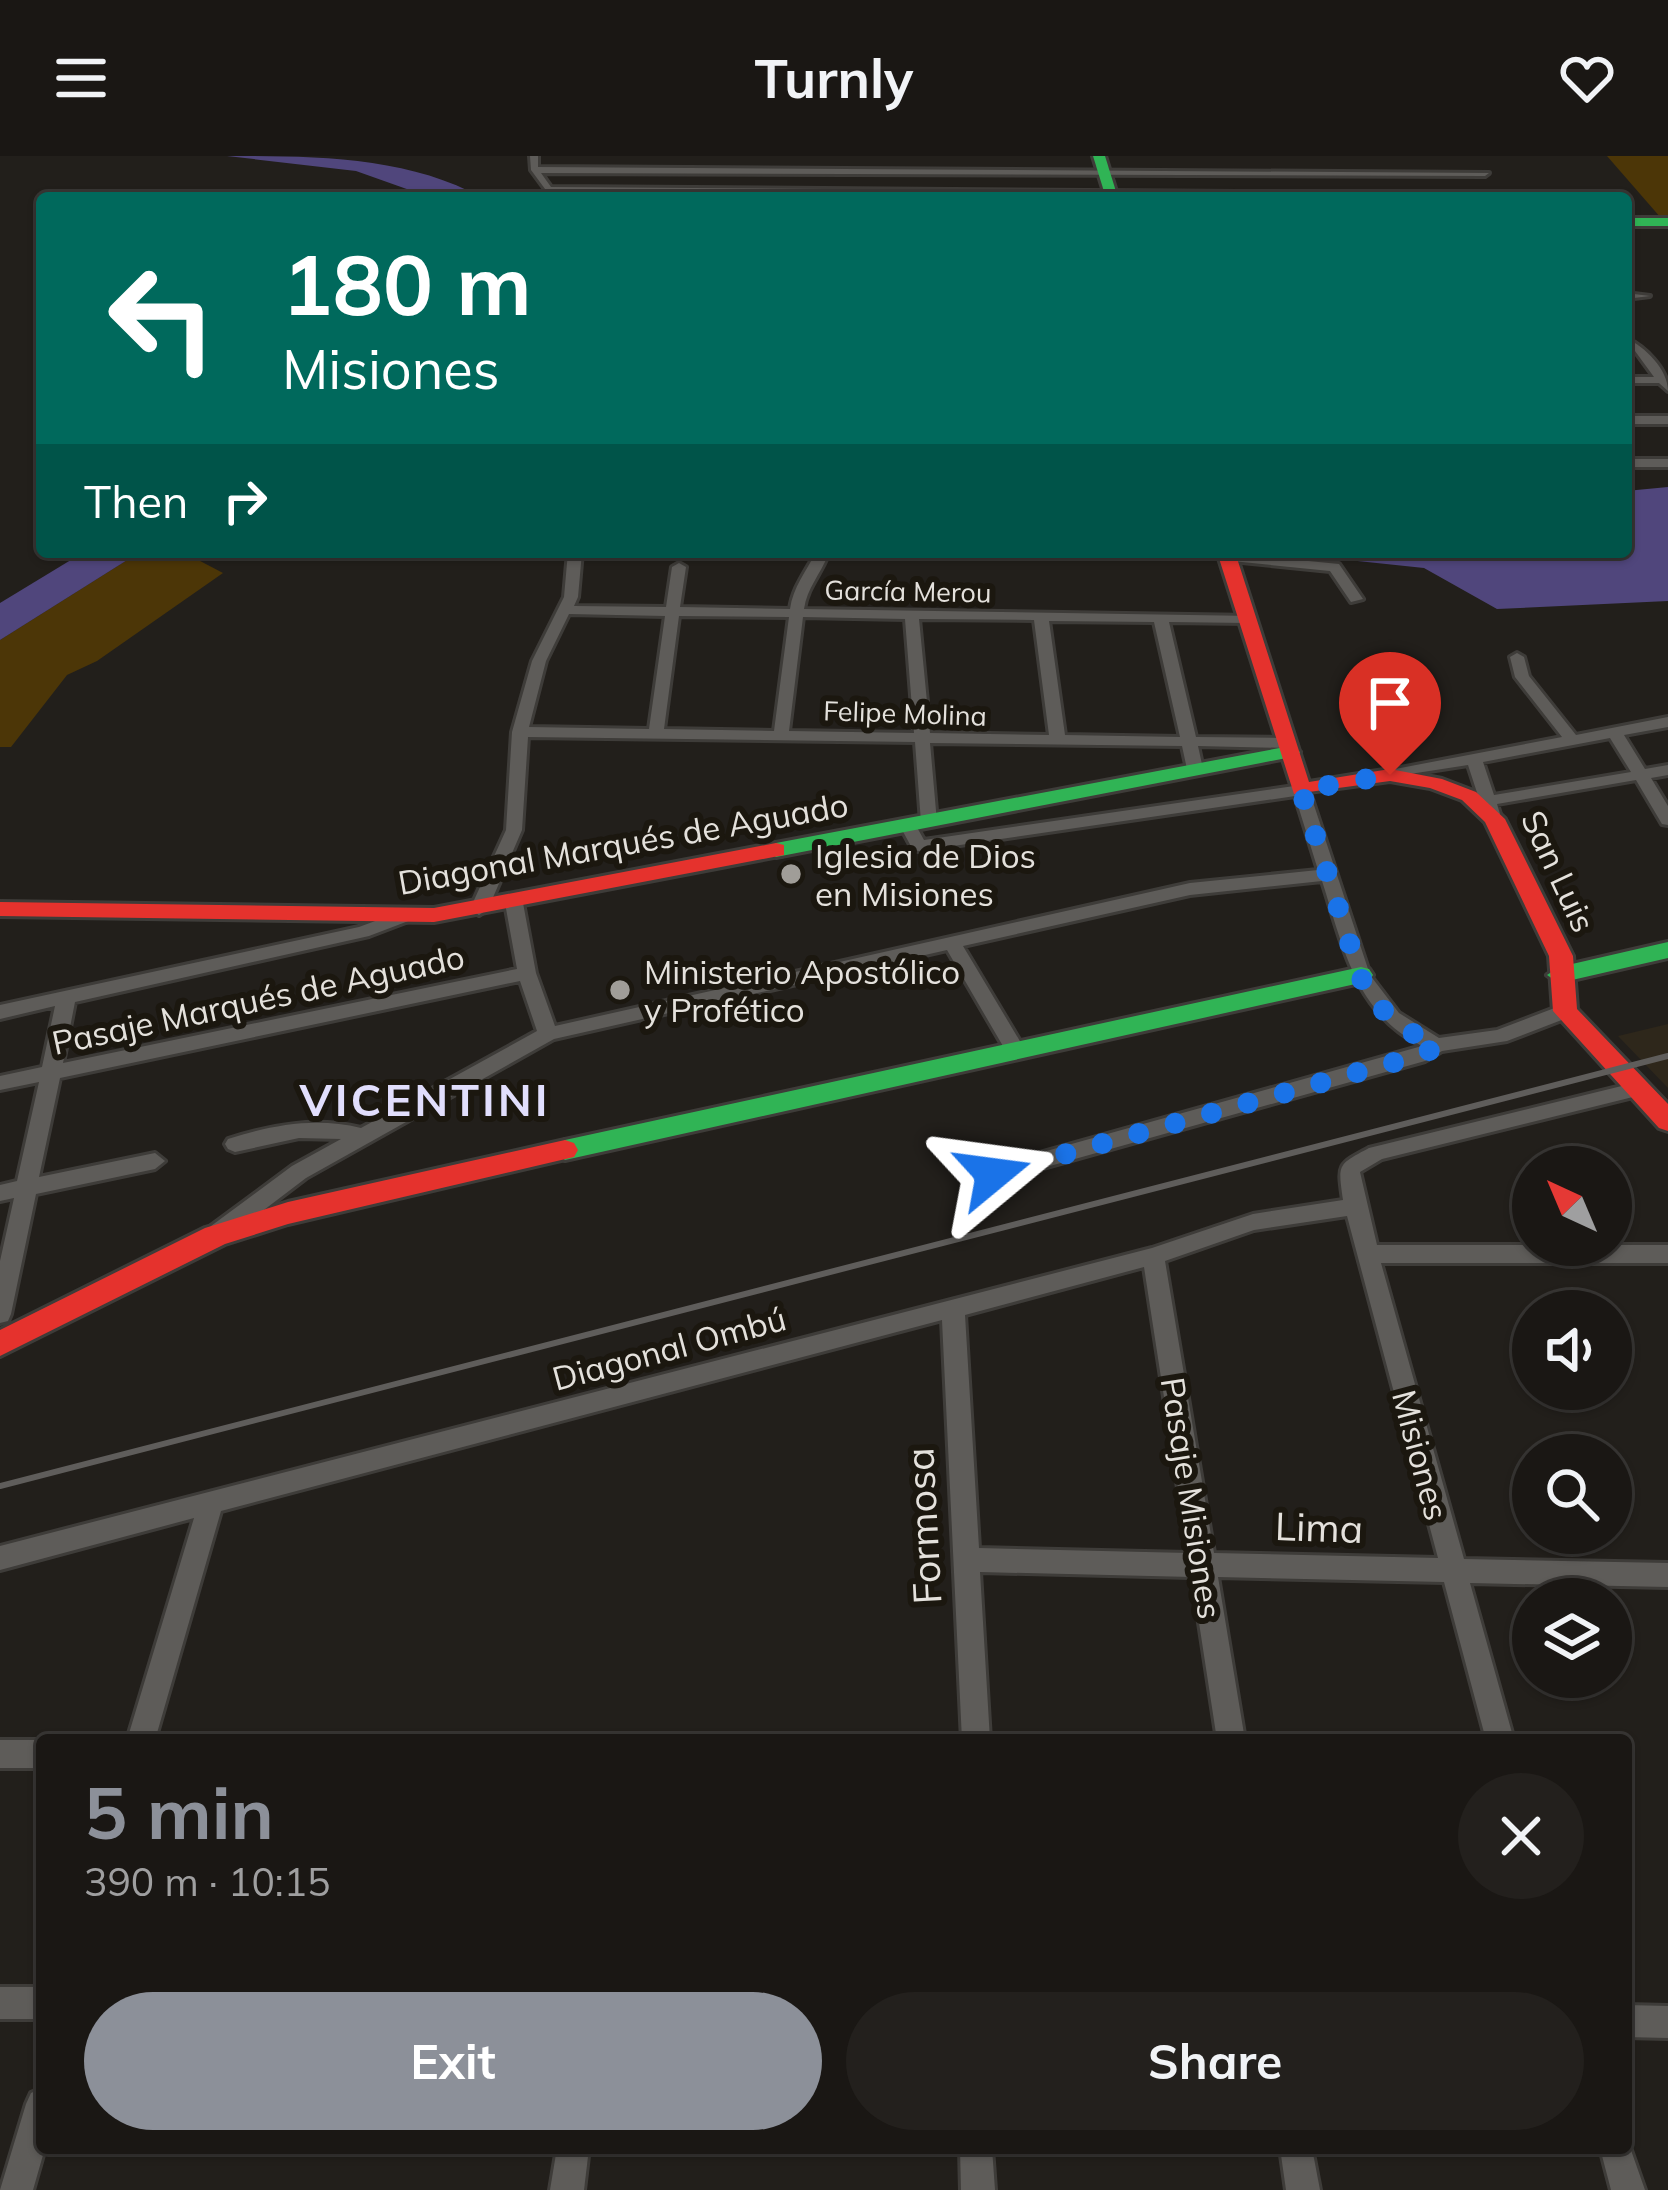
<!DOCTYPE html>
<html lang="en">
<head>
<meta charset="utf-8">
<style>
  body { margin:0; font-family:Mulish,sans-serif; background:#23201d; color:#f1f3f6; height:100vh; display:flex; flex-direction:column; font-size:45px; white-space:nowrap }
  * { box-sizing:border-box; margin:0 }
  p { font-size:39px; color:#9f9fa0 }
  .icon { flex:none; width:66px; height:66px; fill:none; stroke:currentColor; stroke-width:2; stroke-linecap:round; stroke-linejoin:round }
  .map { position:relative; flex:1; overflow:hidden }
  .side { position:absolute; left:36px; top:1578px; width:1596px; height:420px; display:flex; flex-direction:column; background:#1a1714; border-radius:12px; box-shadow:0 3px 9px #0004,0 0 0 3px #383634 }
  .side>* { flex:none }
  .hud { position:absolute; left:36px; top:36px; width:1596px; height:366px; border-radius:12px; box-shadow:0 3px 9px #0004,0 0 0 3px #383634; background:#00695c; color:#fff; overflow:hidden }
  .needle { width:78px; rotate:316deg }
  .controls { position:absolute; left:1512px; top:990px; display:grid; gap:24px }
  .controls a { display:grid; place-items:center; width:120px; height:120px; border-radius:50%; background:#1a1714; box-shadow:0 3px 9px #0004,0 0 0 3px #383634; font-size:60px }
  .pin { position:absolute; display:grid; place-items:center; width:102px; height:102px; color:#fff; margin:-123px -51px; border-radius:50% 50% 50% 0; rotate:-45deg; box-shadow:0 0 12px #0007 }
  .pin .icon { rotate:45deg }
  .me { position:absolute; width:132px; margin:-66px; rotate:74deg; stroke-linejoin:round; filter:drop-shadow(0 0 9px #0008) }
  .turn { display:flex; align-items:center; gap:42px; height:252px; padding:0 48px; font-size:54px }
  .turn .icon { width:156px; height:156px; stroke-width:2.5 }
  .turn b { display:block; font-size:84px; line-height:102px }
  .then { display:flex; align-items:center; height:114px; padding:0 48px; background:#0003; gap:24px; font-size:45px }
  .round { display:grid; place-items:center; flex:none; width:126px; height:126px; border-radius:63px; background:#23201d }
  .head { display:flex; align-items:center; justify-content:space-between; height:204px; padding:0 48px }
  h1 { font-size:72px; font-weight:700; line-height:90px; color:#8c9099 }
  .primary-button { display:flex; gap:24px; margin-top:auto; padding:24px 48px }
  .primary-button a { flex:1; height:138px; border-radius:72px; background:#8c9099; color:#fff; font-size:48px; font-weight:700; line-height:138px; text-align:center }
  .primary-button a+a { background:#23201d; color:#f1f3f6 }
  header { display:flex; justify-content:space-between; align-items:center; height:156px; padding:0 48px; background:#1a1714; font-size:54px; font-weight:700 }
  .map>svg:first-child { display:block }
  .built { fill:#2e271b }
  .green { fill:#4c3607 }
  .water { fill:#50467c }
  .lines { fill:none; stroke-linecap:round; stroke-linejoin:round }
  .street-casing { stroke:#3e3c39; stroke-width:6 }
  .fast-casing { stroke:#3e3c39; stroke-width:6 }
  .jam-casing { stroke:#3e3c39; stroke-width:6 }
  .street { fill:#5e5c59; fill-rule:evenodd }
  .fast { fill:#30b455; fill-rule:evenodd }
  .jam { fill:#e5322d; fill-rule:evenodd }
  .rail { stroke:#5f5d5b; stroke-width:6 }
  .route { stroke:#1a73e8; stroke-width:21; stroke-dasharray:0 37.8 }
  .poi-dot { fill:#a09d98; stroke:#1b170f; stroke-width:4.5 }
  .labels { text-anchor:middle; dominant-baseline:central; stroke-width:12; stroke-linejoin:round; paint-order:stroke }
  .far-street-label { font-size:27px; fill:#e4e1dc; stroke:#1b170f }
  .street-label { font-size:33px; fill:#e4e1dc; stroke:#1b170f }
  .poi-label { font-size:33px; fill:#e4e1dc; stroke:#1b170f; text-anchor:start }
  .near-street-label { font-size:39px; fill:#e4e1dc; stroke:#1b170f }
  .district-label { font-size:45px; font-weight:bold; letter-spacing:3px; fill:#e1defc; stroke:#1b170f }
</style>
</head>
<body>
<header><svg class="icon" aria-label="menu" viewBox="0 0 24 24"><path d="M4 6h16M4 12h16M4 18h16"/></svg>Turnly<svg class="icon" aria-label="heart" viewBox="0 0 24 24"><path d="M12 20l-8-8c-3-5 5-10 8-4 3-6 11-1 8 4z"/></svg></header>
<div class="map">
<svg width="1668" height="2034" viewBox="0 0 1668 2034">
  <rect width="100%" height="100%" fill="#221f1b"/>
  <polygon class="built" points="1668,868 1668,932 1618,880"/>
  <g class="green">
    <polygon points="1607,0 1668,0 1668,62 1661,62"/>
    <polygon points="140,396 183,396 223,417 97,505 67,519 11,591 0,591 0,484"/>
  </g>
  <g class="water">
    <path d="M227,0C312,0 408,0 482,42H432L356,15Z"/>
    <polygon points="1668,331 1668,445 1497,453 1424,412 1329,402 1321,396 1626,396 1626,335"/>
    <polygon points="84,396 140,396 0,484 0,447"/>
  </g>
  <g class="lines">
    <defs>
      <g id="street">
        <polygon points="530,0 538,0 538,11 1489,17 1485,20 541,17 551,31 1500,38 1505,41 548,37 531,14"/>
        <polygon points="1626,137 1650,140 1626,143"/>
        <path d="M1626,182C1645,191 1668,213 1668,235L1659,227H1626V221H1654L1635,195L1626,190Z"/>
        <rect x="1626" y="260" width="42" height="8"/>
        <rect x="1626" y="303" width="42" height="8"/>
        <path d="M568,396H582L578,441L574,450L666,451L672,411L679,407L686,411L680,451L790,453C793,431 806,416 816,396H825L828,399C820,419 807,432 804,453L1253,460L1255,463L1248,467L1169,466L1196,581L1288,582L1296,587L1288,592L1198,590L1203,613L1195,618L1187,613L1182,590L930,587L937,666L929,671L921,666L915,586L528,581L522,674L488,753L479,759L470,753L506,674L512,576L532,505L564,441ZM569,458L665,460L649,573L529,571L546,505ZM679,460L789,461L774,575L664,573ZM803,461L905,463L914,577L789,575ZM919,463L1034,464L1049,579L930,577ZM1049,465L1154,466L1180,581L1065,579Z"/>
        <polygon points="1227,397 1339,408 1363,443 1351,446 1330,415 1222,404 1220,401"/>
        <path d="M1517,497L1524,501L1529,520L1576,579L1668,561V571L1624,579L1645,613L1668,609V619L1651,622L1668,650V669L1662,668L1636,624L1497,648L1500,658L1492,663L1484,658L1468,609L1384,622L1382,619L1390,614L1562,581L1515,521L1510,501ZM1610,582L1631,616L1494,639L1483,606Z"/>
        <path d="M1301,629L1309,634L1370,819L1399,857L1439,882L1497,874L1565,848L1572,850L1575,855L1572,860L1507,885L1442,895L1425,905L993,1026L986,1024L982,1018L986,1012L993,1010L1422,890C1355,857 1343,790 1322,725L1190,739L963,790L1024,892L1021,897H1007L947,794L554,883L306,1022L227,1082H211L208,1076L211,1070L292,1010L341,983L299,982L235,996L228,993L225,988L228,983C273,969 315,961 361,972L537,875L520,825L60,922L39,1021L155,997L165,1005L155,1013L36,1038L11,1158L8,1165L0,1167V1105L14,1042L0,1045V1029L17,1025L39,926L0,934V920L42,911L55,850L0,863V849L359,771L405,754L414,760L411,764L369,780L75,846L63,907L517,813L505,747L514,741L523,747L536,817L555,870L1190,727L1318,714L1295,640L919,695L913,694L900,670L902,666H914L924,684Z"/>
        <path d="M1638,926L1648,933L1645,938L1382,1003L1360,1016L1377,1089H1668V1107H1381L1464,1403L1668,1407V1431L1470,1427L1514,1584H1486L1444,1426L1218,1421L1245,1584H1217L1192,1421L980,1416L990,1584H962L942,1164L221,1355L155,1584H127L194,1362L0,1414V1390L1152,1092L1253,1058L1343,1044C1338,1008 1337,1009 1369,992ZM1347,1060L1438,1402L1214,1397L1165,1105L1254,1074ZM1144,1111L1188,1397L979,1392L965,1159Z"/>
        <rect x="0" y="1584" width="42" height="28"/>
        <rect x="0" y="1831" width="42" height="32"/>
        <polygon points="1626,1849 1668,1850 1668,1882 1626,1881"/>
        <polygon points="42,1932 42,1992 45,1992 33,2034 0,2034 26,1948 31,1937"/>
        <polygon points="1626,1980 1645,2034 1611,2034 1600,1992 1626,1992"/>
        <polygon points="557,1992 589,1992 584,2034 550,2034"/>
        <polygon points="960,1992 992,1992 995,2034 961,2034"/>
        <polygon points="1280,1992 1312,1992 1320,2034 1286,2034"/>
      </g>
      <g id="fast">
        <polygon points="1093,0 1105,0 1118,42 1106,42"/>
        <rect x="1626" y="62" width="42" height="8"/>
        <polygon points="1290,590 1300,596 1297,600 776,701 765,694 776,687"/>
        <polygon points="1668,786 1668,802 1559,827 1547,819 1559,811"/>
        <polygon points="1361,811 1369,813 1373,819 1369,825 565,1004 552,994 565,984"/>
      </g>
      <g id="jam">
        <polygon points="1217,396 1235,396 1309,626 1390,613 1442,623 1476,636 1505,663 1573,800 1577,853 1668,948 1668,975 1659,972 1553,855 1549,800 1485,666 1462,644 1430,632 1390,625 1294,638"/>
        <polygon points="776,687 784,689 784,699 434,766 0,760 0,746 434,752"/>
        <polygon points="565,984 574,987 578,994 574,1001 288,1068 225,1088 0,1200 0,1174 205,1072 288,1046"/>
      </g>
    </defs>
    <use href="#street" class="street-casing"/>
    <use href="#fast" class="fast-casing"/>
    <use href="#jam" class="jam-casing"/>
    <use href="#street" class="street"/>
    <use href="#fast" class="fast"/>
    <use href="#jam" class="jam"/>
    <polyline class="rail" points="0,1330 1668,900"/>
  </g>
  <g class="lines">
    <path class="route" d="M993,1018L1424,898L1438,889C1400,874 1379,856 1360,820L1301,634L1390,619"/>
  </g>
  <g class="poi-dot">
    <circle cx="791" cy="718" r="12"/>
    <circle cx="620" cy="834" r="12"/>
  </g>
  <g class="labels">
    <g class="far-street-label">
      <text transform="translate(908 435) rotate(1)">García Merou</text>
      <text transform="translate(905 557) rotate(2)">Felipe Molina</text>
    </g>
    <g class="street-label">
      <text transform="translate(623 687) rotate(-10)">Diagonal Marqués de Aguado</text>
      <text transform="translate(1559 715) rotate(65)">San Luis</text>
      <text transform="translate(258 843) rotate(-12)">Pasaje Marqués de Aguado</text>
      <text transform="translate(669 1192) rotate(-15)">Diagonal Ombú</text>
      <text transform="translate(1421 1299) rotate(75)">Misiones</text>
      <text transform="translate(1192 1342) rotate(81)">Pasaje Misiones</text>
    </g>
    <g class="poi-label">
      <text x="815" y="699">Iglesia de Dios<tspan x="815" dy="38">en Misiones</tspan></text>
      <text x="644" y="815">Ministerio Apostólico<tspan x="644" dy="38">y Profético</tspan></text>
    </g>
    <g class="near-street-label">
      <text transform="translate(923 1370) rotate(-93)">Formosa</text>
      <text transform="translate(1319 1371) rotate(2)">Lima</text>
    </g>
    <g class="district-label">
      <text x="425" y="943">VICENTINI</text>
    </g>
  </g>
</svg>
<div class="controls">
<a><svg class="needle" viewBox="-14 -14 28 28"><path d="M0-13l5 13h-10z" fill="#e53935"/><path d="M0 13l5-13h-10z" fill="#9f9fa0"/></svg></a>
<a><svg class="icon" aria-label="sound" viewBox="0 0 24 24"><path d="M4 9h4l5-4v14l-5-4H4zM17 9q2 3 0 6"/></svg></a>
<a><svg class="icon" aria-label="search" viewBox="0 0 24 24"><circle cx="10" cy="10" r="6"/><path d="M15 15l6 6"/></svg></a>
<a><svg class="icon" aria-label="layers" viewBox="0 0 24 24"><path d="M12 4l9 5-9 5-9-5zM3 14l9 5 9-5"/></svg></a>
</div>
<div class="pin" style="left:1390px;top:619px;background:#d93025"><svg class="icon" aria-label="arrive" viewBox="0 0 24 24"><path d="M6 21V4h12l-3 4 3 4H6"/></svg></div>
<svg class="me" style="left:993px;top:1018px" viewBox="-20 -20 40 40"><path d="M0-17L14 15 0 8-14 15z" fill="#1a73e8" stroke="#fff" stroke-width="4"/></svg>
<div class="hud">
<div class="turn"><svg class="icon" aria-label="left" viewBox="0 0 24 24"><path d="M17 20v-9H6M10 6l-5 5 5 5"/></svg><div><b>180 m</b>Misiones</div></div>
<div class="then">Then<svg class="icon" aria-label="right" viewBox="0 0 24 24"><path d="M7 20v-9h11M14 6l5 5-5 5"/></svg></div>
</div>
<section class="side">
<div class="head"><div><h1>5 min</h1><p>390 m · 10:15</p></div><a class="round"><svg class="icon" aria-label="close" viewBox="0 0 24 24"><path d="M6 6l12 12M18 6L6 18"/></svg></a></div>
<div class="primary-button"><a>Exit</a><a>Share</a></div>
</section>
</div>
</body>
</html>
